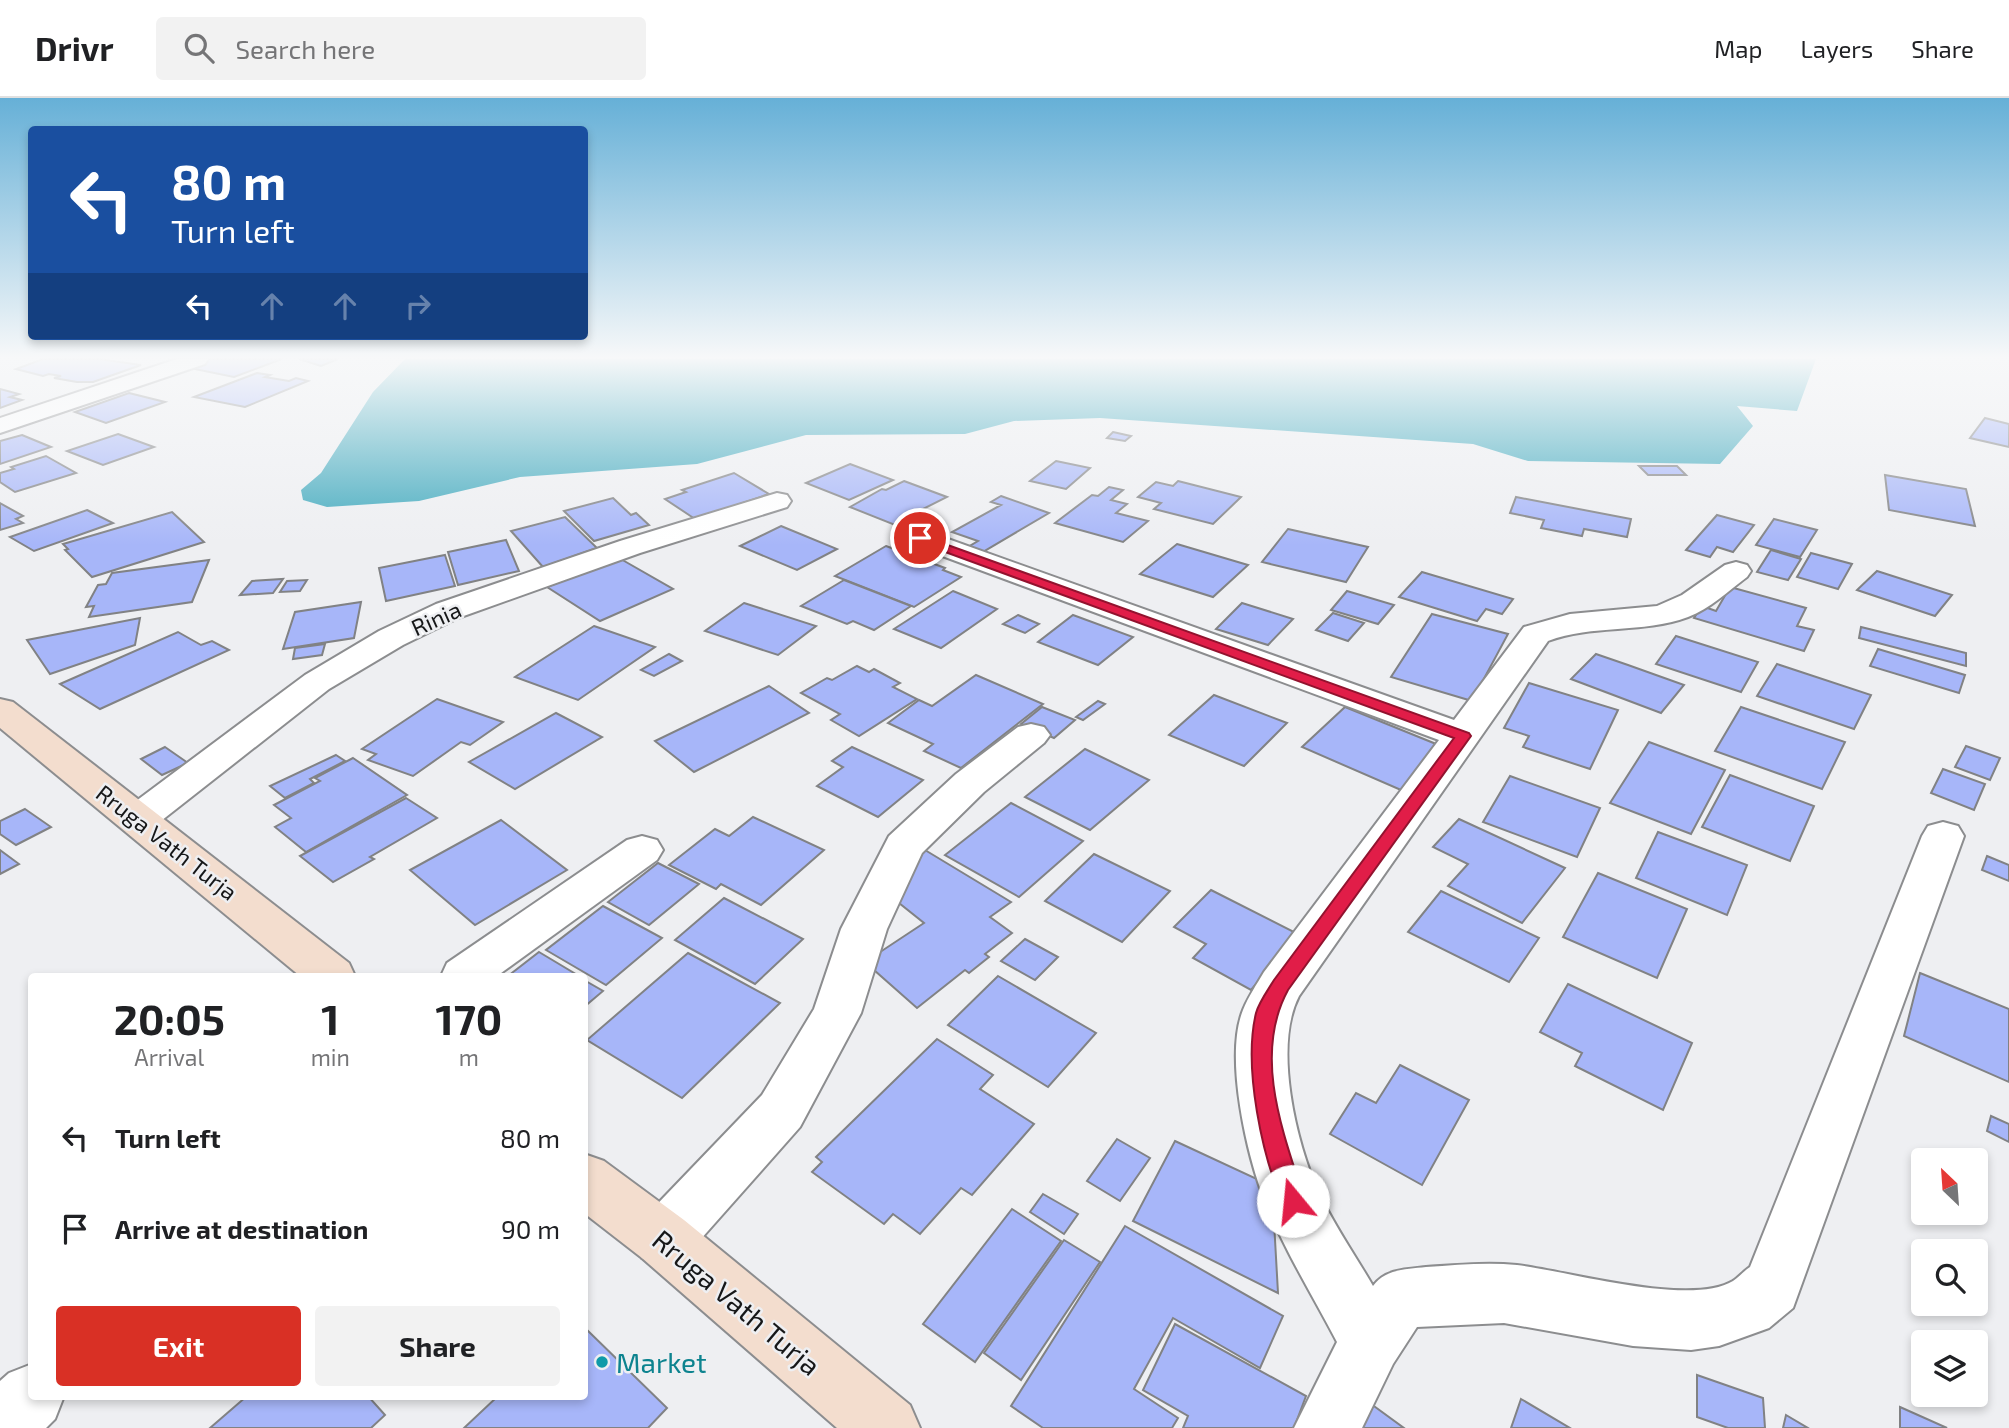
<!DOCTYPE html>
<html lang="en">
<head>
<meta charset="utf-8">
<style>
  body { margin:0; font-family:"Exo 2",sans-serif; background:#f2f2f2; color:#202124; height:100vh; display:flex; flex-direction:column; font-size:26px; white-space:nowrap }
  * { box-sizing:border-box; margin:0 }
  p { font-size:23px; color:#757577 }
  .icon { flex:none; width:38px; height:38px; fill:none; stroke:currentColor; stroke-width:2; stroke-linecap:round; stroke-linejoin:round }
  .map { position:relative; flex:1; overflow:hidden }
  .panel { position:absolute; left:28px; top:875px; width:560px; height:427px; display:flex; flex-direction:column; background:#fff; border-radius:7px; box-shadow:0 4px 10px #0003 }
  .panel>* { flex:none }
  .banner { position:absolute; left:28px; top:28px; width:560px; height:214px; border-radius:7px; box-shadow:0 4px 10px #0003; background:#1a4fa0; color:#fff; overflow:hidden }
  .needle { width:46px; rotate:335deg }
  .controls { position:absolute; left:1911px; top:1050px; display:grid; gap:14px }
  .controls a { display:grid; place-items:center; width:77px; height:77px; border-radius:7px; background:#fff; box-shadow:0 4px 10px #0003; font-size:35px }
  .pin { position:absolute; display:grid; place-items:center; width:60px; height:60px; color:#fff; margin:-30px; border:4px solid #fff; border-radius:50%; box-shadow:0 2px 7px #0007 }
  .me { position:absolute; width:77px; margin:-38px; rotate:343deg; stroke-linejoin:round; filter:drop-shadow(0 0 5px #0008) }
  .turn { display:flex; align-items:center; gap:24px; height:147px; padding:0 28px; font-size:32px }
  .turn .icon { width:91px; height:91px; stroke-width:2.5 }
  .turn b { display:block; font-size:49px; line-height:60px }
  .lanes { display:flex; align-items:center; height:66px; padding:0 28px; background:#0003; justify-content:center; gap:35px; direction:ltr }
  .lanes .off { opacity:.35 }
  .eta { display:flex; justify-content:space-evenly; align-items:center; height:119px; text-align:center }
  .eta b { font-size:42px; font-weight:700; line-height:49px }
  .action { display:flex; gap:14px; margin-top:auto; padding:14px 28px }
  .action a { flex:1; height:80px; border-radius:7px; background:#d93025; color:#fff; font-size:28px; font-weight:700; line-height:80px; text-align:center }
  .action a+a { background:#f2f2f2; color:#202124 }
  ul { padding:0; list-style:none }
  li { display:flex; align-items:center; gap:21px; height:91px; padding:0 28px }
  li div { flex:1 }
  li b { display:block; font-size:26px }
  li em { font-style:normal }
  header { display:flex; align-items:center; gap:42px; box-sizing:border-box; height:98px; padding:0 35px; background:#fff; border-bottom:2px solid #e0e0e0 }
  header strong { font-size:33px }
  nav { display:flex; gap:38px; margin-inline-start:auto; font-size:24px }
  .search { width:490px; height:63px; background:#f2f2f2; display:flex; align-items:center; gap:18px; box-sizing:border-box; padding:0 24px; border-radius:7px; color:#757577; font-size:26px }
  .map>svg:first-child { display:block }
  .water { fill:#43aabe }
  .building { fill:#a7b6f9; stroke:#818284; stroke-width:2 }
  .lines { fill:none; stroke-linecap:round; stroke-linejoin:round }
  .street-casing { stroke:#8c8d8f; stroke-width:4 }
  .secondary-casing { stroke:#8c8d8f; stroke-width:4 }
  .street { fill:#fff; fill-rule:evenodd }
  .secondary { fill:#f3ddce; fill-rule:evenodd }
  .route { fill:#e11d48; stroke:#92132f; stroke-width:2 }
  .culture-dot { fill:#0f9aa8; stroke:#eeeff2; stroke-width:2.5 }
  .labels { text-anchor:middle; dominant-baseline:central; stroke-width:5; stroke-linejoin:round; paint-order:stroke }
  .street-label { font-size:23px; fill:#161718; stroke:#eeeff2 }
  .near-street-label { font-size:28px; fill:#161718; stroke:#eeeff2 }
  .near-culture-label { font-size:28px; fill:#0d838f; stroke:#eeeff2; text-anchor:start }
</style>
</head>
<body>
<header>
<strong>Drivr</strong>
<div class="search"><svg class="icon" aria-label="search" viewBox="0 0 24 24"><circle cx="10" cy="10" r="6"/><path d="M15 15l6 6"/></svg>Search here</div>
<nav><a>Map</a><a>Layers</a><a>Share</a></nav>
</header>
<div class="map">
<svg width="2009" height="1330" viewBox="0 0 2009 1330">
  <rect width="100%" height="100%" fill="#eeeff2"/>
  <polygon class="water" points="405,261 1816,261 1797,313 1737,308 1753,328 1720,366 1528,363 1473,346 1100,320 1014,323 965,336 806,337 697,366 520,379 419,403 327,409 303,402 301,392 321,375 373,294"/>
  <g class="building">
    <polygon points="43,261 99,261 141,267 93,284 77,284 54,280 61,278 49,276 43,278 16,271"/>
    <polygon points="208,261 282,261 234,279 185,269"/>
    <polygon points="299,261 338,261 321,268"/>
    <polygon points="257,275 270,277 265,279 289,283 296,280 308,283 245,309 194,299"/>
    <polygon points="0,291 19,296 10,299 22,302 0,310"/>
    <polygon points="129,295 165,304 106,325 75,314"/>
    <polygon points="1985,320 2009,326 2009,349 1970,340"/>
    <polygon points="1113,334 1131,338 1125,343 1107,340"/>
    <polygon points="118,336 154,349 103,367 67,353"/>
    <polygon points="22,337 51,349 0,366 0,343"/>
    <polygon points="46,358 76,375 15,394 0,384 0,375 14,371 11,369"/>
    <polygon points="1056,363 1090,370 1066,391 1030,383"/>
    <polygon points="850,366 893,382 849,402 806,385"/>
    <polygon points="1639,368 1677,368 1686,377 1648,377"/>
    <polygon points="734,375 769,396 695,421 665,401 686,394 682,392"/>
    <polygon points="1885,377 1966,391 1975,428 1889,412"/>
    <polygon points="904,383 947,399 907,419 914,421 900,429 850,409 882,391 886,392"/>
    <polygon points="1178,383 1241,399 1213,426 1154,411 1161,405 1138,399 1156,384 1173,388"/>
    <polygon points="1109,389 1123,392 1111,402 1127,406 1116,415 1148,423 1123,444 1055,425 1092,397 1098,398"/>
    <polygon points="1001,398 1049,415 981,455 968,449 978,443 952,434 1001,407 991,404"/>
    <polygon points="1516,399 1631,421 1627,439 1584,431 1582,438 1541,430 1544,422 1510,415"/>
    <polygon points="613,400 631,417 636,415 649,427 594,443 564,413"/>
    <polygon points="0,405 23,418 16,421 23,425 0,432"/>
    <polygon points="87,412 113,425 34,453 10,439"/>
    <polygon points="172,414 204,444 92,479 65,452 68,451 63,446"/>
    <polygon points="1717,417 1754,427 1733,454 1717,449 1710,459 1686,452"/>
    <polygon points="565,419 597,450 543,469 511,433"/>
    <polygon points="1774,421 1817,432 1800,459 1756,447"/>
    <polygon points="781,428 837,451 797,472 740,448"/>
    <polygon points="1288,431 1368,449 1346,484 1262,464"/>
    <polygon points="506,442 519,473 458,487 448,454"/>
    <polygon points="1177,446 1248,467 1213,499 1140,476"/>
    <polygon points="886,448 945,470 943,472 961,479 914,509 835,478"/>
    <polygon points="1771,452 1801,461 1788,482 1757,474"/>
    <polygon points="1811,455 1852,466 1838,491 1797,479"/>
    <polygon points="445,457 455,488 386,503 379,470"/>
    <polygon points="619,460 673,491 600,523 547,489"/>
    <polygon points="209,462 192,504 89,519 94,508 86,509 98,487 106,486 112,475"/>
    <polygon points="1877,473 1952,497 1935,518 1857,492"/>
    <polygon points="1422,474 1513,501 1502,516 1486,511 1477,523 1399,499"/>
    <polygon points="283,481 273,495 240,497 252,483"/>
    <polygon points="307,482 300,493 280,494 287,483"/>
    <polygon points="844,482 911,508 874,532 853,523 847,526 801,508"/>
    <polygon points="1730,489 1806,510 1797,528 1814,532 1804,553 1694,520 1702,508 1716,513"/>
    <polygon points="953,493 997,511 941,550 894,531"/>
    <polygon points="1347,493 1394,507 1378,526 1331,512"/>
    <polygon points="361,504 354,540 283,551 295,514"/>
    <polygon points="744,505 816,528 778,557 705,533"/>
    <polygon points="1242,505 1293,521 1268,547 1216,531"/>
    <polygon points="1333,515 1364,525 1348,543 1316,532"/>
    <polygon points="1432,516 1508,536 1472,603 1391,579"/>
    <polygon points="1018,517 1039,526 1025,535 1003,526"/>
    <polygon points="1073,517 1133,539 1098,567 1038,544"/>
    <polygon points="140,520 135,547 50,576 27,542"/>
    <polygon points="594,528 655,549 578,602 515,579"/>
    <polygon points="1861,529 1966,555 1966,568 1859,540"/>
    <polygon points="178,534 201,547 212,543 229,552 100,611 60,586"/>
    <polygon points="1676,538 1758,564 1741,594 1656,566"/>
    <polygon points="325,546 322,557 293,561 295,550"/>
    <polygon points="1878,551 1965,577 1959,595 1870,568"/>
    <polygon points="669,556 682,563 654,578 641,572"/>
    <polygon points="1596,556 1628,567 1684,587 1661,615 1571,581"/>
    <polygon points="1777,566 1871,597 1854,631 1757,598"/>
    <polygon points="857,568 869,574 874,571 900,585 893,589 917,601 859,638 831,622 840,616 801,595 827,580 832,582"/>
    <polygon points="976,577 1043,606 961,670 924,653 933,646 888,625 919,602 932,608"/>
    <polygon points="1529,585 1618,612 1590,671 1523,649 1529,638 1504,630"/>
    <polygon points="769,588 809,615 694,674 655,643"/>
    <polygon points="1214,597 1287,625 1244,668 1169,637"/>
    <polygon points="437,601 503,624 470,647 461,644 413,678 368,662 376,656 362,651"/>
    <polygon points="1098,603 1105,606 1083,622 1076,619"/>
    <polygon points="1042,609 1075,622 1054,640 1021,626"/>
    <polygon points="1345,609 1441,648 1401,692 1302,649"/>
    <polygon points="1741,609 1845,644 1822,691 1715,653"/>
    <polygon points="556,615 602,639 515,691 469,664"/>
    <polygon points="1649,644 1725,672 1691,736 1610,705"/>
    <polygon points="1966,648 2000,660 1990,682 1955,669"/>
    <polygon points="165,649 188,665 162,677 141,661"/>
    <polygon points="852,649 923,682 878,719 817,688 843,669 832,663"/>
    <polygon points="1085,651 1149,682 1090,732 1025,699"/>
    <polygon points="336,657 345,663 310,681 314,685 285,700 270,688"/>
    <polygon points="353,660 407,697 306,754 275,729 291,720 274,707 320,683 315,680"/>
    <polygon points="1943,671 1985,686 1974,712 1931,695"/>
    <polygon points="1730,677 1814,708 1790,763 1702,729"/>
    <polygon points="1510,678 1600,710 1577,759 1483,724"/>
    <polygon points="406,700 437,720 370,759 374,761 333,784 300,758"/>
    <polygon points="1011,705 1083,743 1019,799 945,757"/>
    <polygon points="25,711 51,729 16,747 0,736 0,723"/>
    <polygon points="753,719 824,752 761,807 721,786 716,791 669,767 715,731 729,738"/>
    <polygon points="1459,721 1565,770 1522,825 1448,788 1468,766 1433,749"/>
    <polygon points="501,722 567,772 475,827 410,772"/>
    <polygon points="1658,734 1747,767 1727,817 1636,780"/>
    <polygon points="920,749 1011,804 990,819 1012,835 985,856 989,859 969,875 965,872 917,910 865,864 924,825 889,797"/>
    <polygon points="0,752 19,766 0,776"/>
    <polygon points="1094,756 1170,793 1122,844 1045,803"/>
    <polygon points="1987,758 2009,767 2009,783 1982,772"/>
    <polygon points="658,765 699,786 649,827 608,804"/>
    <polygon points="1598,775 1687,811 1657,880 1563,839"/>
    <polygon points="1211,792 1298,836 1251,892 1193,860 1206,846 1174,829"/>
    <polygon points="1441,793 1539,840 1509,884 1408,834"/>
    <polygon points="724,800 803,841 755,886 675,842"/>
    <polygon points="603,808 662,840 606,887 546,852"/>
    <polygon points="1025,841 1058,859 1035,882 1001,863"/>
    <polygon points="539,854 579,878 508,878"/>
    <polygon points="688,855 780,905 682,1000 587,942"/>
    <polygon points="1920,875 2009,911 2009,984 1904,938"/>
    <polygon points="998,878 1096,935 1048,989 948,927"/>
    <polygon points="584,882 603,893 584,909"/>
    <polygon points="1568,886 1692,945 1663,1012 1575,968 1582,955 1540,934"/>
    <polygon points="937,941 993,977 980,991 1034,1026 972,1097 961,1090 920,1136 893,1116 884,1126 812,1074 822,1064 816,1059"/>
    <polygon points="1400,967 1469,1002 1422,1087 1330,1036 1356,995 1376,1005"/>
    <polygon points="1991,1018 2009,1026 2009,1044 1987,1033"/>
    <polygon points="1117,1041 1150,1060 1120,1103 1087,1083"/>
    <polygon points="1175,1043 1272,1088 1278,1195 1133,1123"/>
    <polygon points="1043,1096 1078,1116 1064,1136 1030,1114"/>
    <polygon points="1012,1111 1061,1143 975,1264 923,1226"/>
    <polygon points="1125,1128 1283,1218 1260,1270 1173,1220 1134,1291 1178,1320 1172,1330 1043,1330 1011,1308"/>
    <polygon points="1064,1142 1100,1164 1021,1282 984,1255"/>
    <polygon points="1175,1226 1306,1298 1294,1330 1183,1330 1188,1318 1143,1292"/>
    <polygon points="584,1229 667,1310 648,1330 464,1330 498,1298 584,1298"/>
    <polygon points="1697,1277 1763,1300 1765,1330 1728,1330 1697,1319"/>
    <polygon points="247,1298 368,1298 385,1317 371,1330 210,1330"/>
    <polygon points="1521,1301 1570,1330 1511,1330"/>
    <polygon points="1367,1303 1404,1330 1352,1330"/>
    <polygon points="1900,1309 1947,1330 1900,1330"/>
    <polygon points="1786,1317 1808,1330 1783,1330"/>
  </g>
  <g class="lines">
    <defs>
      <g id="street">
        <polygon points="177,261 208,261 205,266 0,335 0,320"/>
        <polygon points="777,395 787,397 791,403 787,409 640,455 458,520 403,547 329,591 152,730 138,734 124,730 118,721 124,712 305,577 379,533 436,506 620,443"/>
        <path d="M920,431L1454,622L1524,529L1570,516L1657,508L1682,497L1725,467L1736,464L1747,467L1751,473L1747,479C1728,493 1710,511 1688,519C1642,536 1593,526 1548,543L1299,898C1273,948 1296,1046 1319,1095C1334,1127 1355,1157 1373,1188C1385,1171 1407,1171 1426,1169C1457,1167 1487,1164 1517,1167C1568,1173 1690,1209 1733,1183C1739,1179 1744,1173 1750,1169L1922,738L1928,728L1943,724L1958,728L1964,738L1793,1210L1769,1230L1719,1248L1691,1252L1633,1248L1504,1225L1417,1229L1393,1266L1362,1330H1294L1337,1244C1313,1198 1285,1153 1266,1106C1247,1059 1224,959 1243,912C1248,899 1257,886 1264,874L1439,642L910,446L905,440L910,434Z"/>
        <polygon points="1031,626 1044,629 1050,637 1044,645 984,694 922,755 887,831 861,915 800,1029 684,1160 663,1168 642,1160 634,1141 642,1122 762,997 814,911 841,831 889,738 956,676 1018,629"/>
        <polygon points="642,738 657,742 663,752 657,762 497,878 441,878 447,865 627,742"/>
        <polygon points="32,1266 32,1298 64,1298 55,1321 46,1330 0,1330 0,1283 9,1275"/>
      </g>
      <g id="secondary">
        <polygon points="0,601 13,604 349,865 355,878 300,878 0,630"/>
        <polygon points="584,1056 604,1063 684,1122 910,1307 920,1330 837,1330 642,1160 584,1115"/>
      </g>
    </defs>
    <use href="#street" class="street-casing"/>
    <use href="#secondary" class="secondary-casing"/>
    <use href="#street" class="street"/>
    <use href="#secondary" class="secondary"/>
  </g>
  <linearGradient id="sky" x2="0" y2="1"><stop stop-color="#66b0d7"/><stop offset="0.58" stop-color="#f7f8f9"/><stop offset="1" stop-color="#f7f8f9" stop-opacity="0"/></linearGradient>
  <rect width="2009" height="447" fill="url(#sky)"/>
  <path class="route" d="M920,437L1469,635L1471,638L1288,892C1252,958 1284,1037 1305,1103L1301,1110L1293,1114L1285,1110C1262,1060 1243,969 1256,915C1259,904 1268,892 1274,882L1454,640L915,443L914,440Z"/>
  <circle class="culture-dot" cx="602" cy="1264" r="7"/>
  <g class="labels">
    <g class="street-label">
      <text transform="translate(436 520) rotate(-24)">Rinia</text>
      <text transform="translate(167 744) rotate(38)">Rruga Vath Turja</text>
    </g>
    <g class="near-street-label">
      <text transform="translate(737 1204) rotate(40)">Rruga Vath Turja</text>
    </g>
    <g class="near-culture-label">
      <text x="616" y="1264">Market</text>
    </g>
  </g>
</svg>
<div class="controls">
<a><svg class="needle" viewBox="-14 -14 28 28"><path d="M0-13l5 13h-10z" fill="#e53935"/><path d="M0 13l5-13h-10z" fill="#757577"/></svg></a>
<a><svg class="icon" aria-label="search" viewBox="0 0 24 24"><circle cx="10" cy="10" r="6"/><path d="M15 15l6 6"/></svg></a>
<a><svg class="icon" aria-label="layers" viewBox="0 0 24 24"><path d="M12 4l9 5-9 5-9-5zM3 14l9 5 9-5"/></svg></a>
</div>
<div class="pin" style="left:920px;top:440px;background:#d93025"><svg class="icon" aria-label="arrive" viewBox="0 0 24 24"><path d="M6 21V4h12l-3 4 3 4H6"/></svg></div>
<svg class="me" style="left:1293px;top:1103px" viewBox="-20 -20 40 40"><circle r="19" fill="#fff"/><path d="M0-13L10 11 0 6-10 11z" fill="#e11d48"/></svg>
<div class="banner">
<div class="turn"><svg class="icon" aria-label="left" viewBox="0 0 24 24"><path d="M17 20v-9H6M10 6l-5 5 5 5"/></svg><div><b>80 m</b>Turn left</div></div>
<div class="lanes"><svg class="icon" aria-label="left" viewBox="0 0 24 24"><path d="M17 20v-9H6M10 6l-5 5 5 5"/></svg><svg class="icon off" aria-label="ahead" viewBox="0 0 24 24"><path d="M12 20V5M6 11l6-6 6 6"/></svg><svg class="icon off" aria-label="ahead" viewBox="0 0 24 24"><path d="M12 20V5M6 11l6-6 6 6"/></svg><svg class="icon off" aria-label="right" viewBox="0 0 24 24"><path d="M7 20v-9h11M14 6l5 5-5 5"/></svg></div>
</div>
<section class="panel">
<div class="eta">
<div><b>20:05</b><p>Arrival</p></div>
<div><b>1</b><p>min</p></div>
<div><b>170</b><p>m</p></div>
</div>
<ul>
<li><svg class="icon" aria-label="left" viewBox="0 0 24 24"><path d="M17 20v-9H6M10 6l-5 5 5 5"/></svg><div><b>Turn left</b></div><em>80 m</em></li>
<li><svg class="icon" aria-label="arrive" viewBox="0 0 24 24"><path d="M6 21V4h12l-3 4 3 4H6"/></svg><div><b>Arrive at destination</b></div><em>90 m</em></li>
</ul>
<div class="action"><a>Exit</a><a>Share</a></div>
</section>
</div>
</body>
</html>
